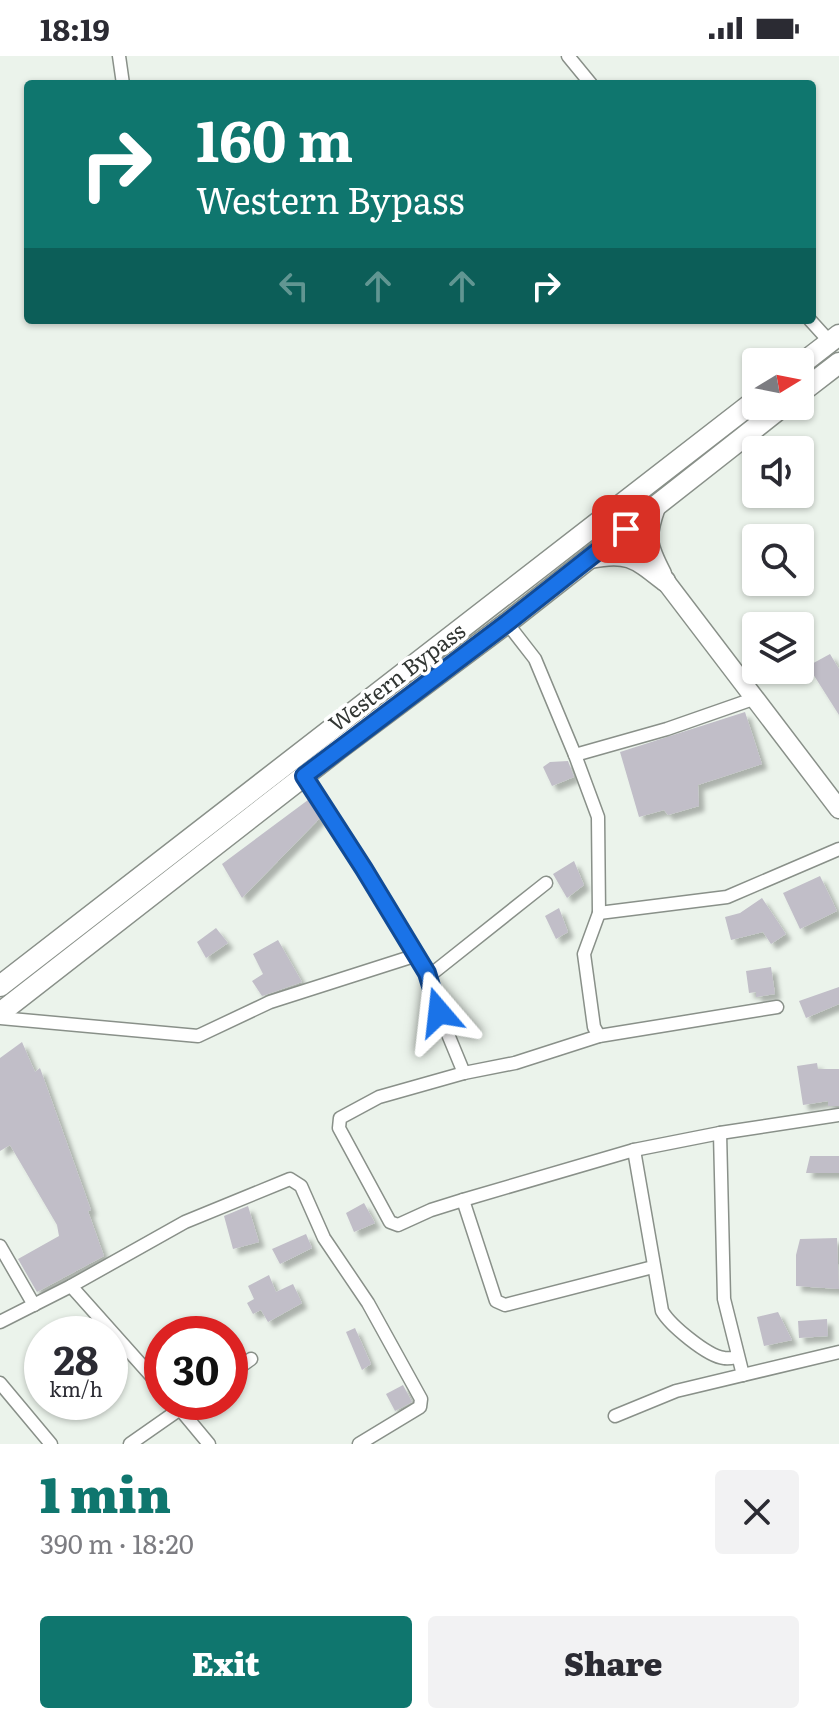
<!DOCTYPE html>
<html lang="en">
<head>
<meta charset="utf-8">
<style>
  body { margin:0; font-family:Literata,serif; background:#f2f2f3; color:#2b2b33; height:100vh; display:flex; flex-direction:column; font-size:30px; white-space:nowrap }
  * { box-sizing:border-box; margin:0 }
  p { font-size:26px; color:#7c7c81 }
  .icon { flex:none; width:44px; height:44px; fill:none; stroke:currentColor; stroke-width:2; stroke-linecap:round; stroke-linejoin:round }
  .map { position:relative; height:1388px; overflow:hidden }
  .details { display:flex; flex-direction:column; background:#fff; flex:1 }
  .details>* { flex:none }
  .banner { position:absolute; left:24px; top:24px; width:792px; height:244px; border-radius:8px; box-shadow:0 2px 6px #0004; background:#0f766e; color:#fff; overflow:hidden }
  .needle { width:52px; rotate:80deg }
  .controls { position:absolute; left:742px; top:292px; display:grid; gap:16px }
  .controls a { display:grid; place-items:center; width:72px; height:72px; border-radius:8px; background:#fff; box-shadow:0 2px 6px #0004; font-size:40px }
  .speed { position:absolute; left:24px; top:1260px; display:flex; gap:16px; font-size:40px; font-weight:700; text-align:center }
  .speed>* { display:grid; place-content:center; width:104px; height:104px; border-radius:50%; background:#fff; box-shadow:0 2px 6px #0004; line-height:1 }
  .speed small { font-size:20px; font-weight:400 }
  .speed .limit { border:12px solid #d22; background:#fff; color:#111 }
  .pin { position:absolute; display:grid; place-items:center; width:68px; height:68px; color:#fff; margin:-34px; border-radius:16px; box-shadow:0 4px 12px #0006 }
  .me { position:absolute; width:88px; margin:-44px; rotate:343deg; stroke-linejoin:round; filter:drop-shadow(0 0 6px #0008) }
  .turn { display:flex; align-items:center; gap:28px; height:168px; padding:0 40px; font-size:36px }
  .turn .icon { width:104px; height:104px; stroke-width:2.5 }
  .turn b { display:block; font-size:56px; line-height:68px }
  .lanes { display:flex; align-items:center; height:76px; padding:0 40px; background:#0003; justify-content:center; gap:40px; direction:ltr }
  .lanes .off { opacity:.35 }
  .round { display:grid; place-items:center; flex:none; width:84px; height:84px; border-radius:8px; background:#f2f2f3 }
  .overview { display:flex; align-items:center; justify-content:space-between; height:136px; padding:0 40px }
  h1 { font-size:48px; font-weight:800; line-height:60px; color:#0f766e }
  .action { display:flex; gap:16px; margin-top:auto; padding:16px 40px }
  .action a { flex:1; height:92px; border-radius:8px; background:#0f766e; color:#fff; font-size:32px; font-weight:800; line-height:92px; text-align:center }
  .action a+a { background:#f2f2f3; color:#2b2b33 }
  .status { display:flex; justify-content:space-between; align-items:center; height:56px; padding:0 40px; background:#fff; direction:ltr }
  .status svg { height:22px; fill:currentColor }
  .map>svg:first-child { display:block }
  .building { fill:#c1bec8; filter:url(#shadow) }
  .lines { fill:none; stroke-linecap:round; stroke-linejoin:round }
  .street-casing { stroke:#899089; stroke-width:15 }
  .secondary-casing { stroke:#899089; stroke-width:21 }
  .primary-casing { stroke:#899089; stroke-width:23 }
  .street { stroke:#fff; stroke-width:12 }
  .secondary { stroke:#fff; stroke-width:18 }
  .primary { stroke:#fff; stroke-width:20 }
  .route-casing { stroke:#114b97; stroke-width:20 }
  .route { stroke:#1a73e8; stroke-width:14 }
  .labels { text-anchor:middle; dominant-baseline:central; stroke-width:7; stroke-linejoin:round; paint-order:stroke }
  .street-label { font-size:22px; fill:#323633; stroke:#fff }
</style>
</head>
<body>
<div class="status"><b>18:19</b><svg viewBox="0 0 49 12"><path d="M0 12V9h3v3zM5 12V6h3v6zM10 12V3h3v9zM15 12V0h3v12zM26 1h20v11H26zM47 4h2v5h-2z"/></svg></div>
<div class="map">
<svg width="839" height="1388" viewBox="0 0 839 1388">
  <defs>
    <filter id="shadow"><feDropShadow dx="5.5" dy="5.5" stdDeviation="2" flood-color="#0004"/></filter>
  </defs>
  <rect width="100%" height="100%" fill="#ebf3eb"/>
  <g class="building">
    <polygon points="830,598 839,613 839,659 808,610"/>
    <polygon points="745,656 762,708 698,729 699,750 668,759 664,754 639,761 620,696"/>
    <polygon points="568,705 574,721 552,730 543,711 550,706"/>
    <polygon points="308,744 320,762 242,842 222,808"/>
    <polygon points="574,805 584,829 567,842 553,818"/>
    <polygon points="820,820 837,855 800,873 783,837"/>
    <polygon points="762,842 786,878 771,888 763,876 731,884 725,861 740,857"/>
    <polygon points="559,852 568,876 556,883 545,860"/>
    <polygon points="216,872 228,887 206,902 197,886"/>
    <polygon points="278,884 302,926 262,940 252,925 263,918 253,898"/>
    <polygon points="771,911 775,938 756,941 756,936 749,937 746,915"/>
    <polygon points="839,931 839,948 806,962 799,945"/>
    <polygon points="22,986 35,1016 40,1012 91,1154 88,1155 104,1200 37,1236 18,1203 59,1180 57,1169 10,1089 0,1095 0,1002"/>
    <polygon points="817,1007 818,1013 839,1013 839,1050 828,1050 828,1045 803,1049 797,1010"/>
    <polygon points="810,1100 839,1100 839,1117 806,1117"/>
    <polygon points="364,1147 375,1167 354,1176 346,1157"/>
    <polygon points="248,1150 259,1186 233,1193 224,1160"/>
    <polygon points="306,1178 312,1192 280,1208 272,1193"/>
    <polygon points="837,1182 839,1233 796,1230 796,1199 800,1183"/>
    <polygon points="269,1219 276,1236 293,1228 302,1247 268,1266 261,1254 253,1258 247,1247 254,1243 248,1230"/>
    <polygon points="778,1256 792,1284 764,1290 757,1261"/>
    <polygon points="827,1263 828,1280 799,1282 798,1265"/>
    <polygon points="355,1272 371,1308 362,1314 346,1276"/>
    <polygon points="403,1329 412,1346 395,1355 386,1338"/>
  </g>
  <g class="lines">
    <defs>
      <g id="street">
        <polyline points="119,0 123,28"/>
        <polyline points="568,0 591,28"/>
        <polyline points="810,264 830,286"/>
        <polyline points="507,567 535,603 575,699 598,761 599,857 584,898 594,971 599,980"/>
        <polyline points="575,699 667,673 753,643"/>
        <polyline points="304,720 427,917 440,959 464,1017"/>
        <polyline points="599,857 727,841 839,793"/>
        <polyline points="429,920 546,827"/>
        <polyline points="777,951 599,980 515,1007 464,1017 379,1041 340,1062 339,1072 390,1166 398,1169 431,1154 463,1144 634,1094 720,1077 839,1059"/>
        <polyline points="0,962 198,980 270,946 417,899"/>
        <polyline points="720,1077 724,1243 743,1319"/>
        <path d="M634,1094L662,1255C670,1269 707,1300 724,1302C728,1303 732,1302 737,1301"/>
        <polyline points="463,1144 496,1245 505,1249 653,1211"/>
        <polyline points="0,1190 34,1249"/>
        <polyline points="71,1230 162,1332"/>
        <polyline points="0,1266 71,1230 185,1166 290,1123 301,1130 324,1182 368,1247 421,1343 420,1351 359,1388"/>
        <polyline points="230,1318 251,1303"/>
        <polyline points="0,1327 51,1388"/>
        <polyline points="174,1346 209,1388"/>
        <polyline points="615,1360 676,1335 839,1296"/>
        <polyline points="130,1388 190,1346"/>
      </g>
      <polyline id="secondary" points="612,455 839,753"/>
      <g id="primary">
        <polyline points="800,309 839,279"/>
        <polyline points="800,337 839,307"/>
        <path d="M655,451C644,482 646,489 661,518"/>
        <path d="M590,502C628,494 636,502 665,525"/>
        <polyline points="0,930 756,344"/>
        <polyline points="0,957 340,692 507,567 783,350"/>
      </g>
    </defs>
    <use href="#street" class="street-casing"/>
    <use href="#secondary" class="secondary-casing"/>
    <use href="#primary" class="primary-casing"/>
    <use href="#street" class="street"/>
    <use href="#secondary" class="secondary"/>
    <use href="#primary" class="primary"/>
  </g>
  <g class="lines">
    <defs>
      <polyline id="route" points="439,956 427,917 364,813 304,720 507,567 626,473"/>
    </defs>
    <use href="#route" class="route-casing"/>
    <use href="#route" class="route"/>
  </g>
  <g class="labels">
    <g class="street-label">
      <text transform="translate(396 620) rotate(-37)">Western Bypass</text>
    </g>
  </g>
</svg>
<div class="controls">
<a><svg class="needle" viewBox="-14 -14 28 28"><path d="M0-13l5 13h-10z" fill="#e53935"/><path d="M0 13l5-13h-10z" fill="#7c7c81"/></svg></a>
<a><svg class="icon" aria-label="sound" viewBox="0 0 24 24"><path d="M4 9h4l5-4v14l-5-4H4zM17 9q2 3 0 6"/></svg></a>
<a><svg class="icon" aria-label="search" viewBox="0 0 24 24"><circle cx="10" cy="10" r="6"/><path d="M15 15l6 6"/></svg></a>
<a><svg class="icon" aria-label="layers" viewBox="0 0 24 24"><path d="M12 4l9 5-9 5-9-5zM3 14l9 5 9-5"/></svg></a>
</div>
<div class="speed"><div>28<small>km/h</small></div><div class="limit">30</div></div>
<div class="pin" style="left:626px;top:473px;background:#d93025"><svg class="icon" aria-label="arrive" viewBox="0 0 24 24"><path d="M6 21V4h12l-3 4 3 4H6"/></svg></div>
<svg class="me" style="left:439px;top:956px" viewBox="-20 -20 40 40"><path d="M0-17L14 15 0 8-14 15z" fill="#1a73e8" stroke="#fff" stroke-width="4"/></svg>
<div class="banner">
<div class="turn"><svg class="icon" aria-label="right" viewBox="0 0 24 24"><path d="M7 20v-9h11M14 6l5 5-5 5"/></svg><div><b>160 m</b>Western Bypass</div></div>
<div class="lanes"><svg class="icon off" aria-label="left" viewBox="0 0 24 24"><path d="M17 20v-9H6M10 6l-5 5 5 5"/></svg><svg class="icon off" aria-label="ahead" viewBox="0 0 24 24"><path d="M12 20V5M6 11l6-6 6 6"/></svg><svg class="icon off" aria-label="ahead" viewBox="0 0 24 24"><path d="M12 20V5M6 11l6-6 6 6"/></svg><svg class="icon" aria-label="right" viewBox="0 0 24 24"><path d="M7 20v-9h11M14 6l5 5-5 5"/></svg></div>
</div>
</div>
<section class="details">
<div class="overview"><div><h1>1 min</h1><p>390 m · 18:20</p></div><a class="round"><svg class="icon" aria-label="close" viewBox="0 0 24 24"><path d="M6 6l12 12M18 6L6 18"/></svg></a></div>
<div class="action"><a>Exit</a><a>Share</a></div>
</section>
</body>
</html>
